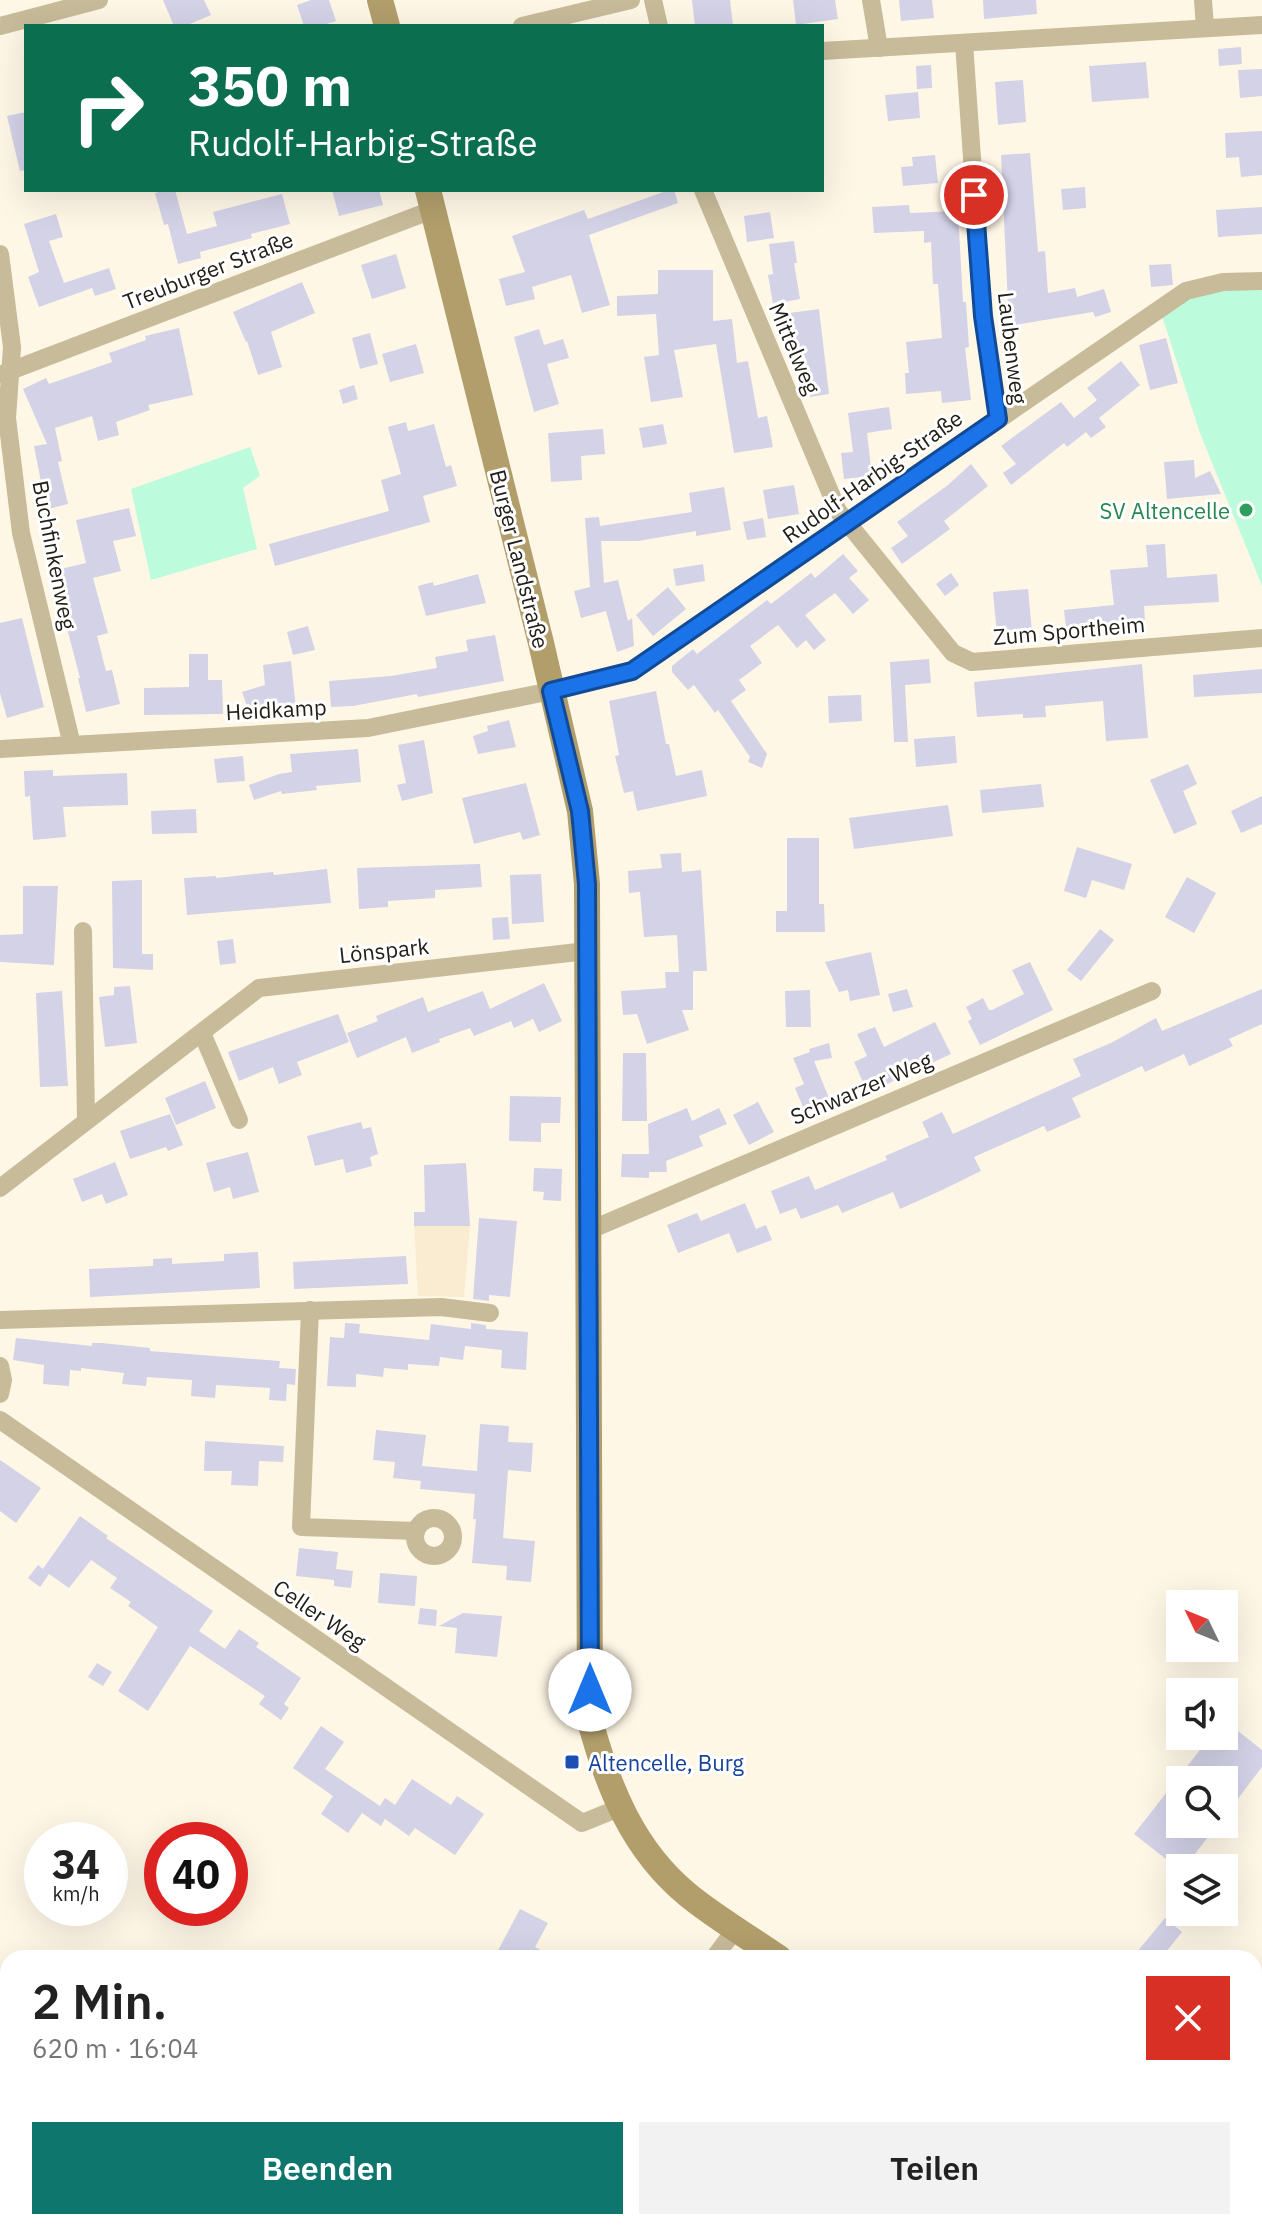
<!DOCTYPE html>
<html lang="de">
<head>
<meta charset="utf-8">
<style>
  body { margin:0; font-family:"IBM Plex Sans",sans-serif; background:#f2f2f2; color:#222; height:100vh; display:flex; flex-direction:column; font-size:30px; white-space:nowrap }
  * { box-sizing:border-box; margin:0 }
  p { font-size:26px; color:#767676 }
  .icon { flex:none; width:44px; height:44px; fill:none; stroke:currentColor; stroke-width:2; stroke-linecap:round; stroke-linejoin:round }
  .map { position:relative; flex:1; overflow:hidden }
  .panel { position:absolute; left:0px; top:1950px; width:1262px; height:280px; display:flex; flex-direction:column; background:#fff; border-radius:24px 24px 0 0; box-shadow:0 8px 32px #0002 }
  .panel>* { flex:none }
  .top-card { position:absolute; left:24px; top:24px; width:800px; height:168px; border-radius:0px; box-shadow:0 8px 32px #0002; background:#0b6e4f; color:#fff; overflow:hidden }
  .needle { width:52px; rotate:313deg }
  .tools { position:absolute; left:1166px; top:1590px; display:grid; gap:16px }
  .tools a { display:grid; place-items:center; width:72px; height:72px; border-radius:0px; background:#fff; box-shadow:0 8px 32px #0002; font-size:40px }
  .speed { position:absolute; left:24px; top:1822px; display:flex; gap:16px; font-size:40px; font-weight:700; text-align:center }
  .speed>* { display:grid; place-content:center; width:104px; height:104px; border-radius:50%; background:#fff; box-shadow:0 8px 32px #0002; line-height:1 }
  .speed small { font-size:20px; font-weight:400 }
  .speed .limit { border:12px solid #d22; background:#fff; color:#111 }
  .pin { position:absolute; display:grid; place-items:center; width:68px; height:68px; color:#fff; margin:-34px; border:4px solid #fff; border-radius:50%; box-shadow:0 2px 8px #0007 }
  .me { position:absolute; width:88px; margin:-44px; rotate:0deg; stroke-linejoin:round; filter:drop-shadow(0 0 6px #0008) }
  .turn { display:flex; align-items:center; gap:28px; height:168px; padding:0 32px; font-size:36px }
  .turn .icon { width:104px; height:104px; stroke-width:2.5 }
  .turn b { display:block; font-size:56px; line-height:68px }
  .round { display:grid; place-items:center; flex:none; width:84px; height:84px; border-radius:0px; background:#f2f2f2 }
  .overview { display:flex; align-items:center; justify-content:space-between; height:136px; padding:0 32px }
  h1 { font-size:48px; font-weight:600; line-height:60px }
  .action { display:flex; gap:16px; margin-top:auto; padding:16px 32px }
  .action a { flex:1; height:92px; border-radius:0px; background:#0f766e; color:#fff; font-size:32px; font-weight:600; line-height:92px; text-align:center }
  .action a+a { background:#f2f2f2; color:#222 }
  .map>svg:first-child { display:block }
  .built { fill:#faecd0 }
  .green { fill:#bcfbdc }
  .building { fill:#d3d2e7 }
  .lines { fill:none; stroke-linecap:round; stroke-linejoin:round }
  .street { stroke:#c8bb9a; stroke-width:18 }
  .secondary { stroke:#b19e6b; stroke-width:26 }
  .route-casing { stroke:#114b97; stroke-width:20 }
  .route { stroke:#1a73e8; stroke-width:14 }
  .leisure-dot { fill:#2e9e5b; stroke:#fff; stroke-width:3 }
  .transit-dot { fill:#1a4fb4; stroke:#fff; stroke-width:3 }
  .labels { text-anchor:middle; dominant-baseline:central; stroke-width:6; stroke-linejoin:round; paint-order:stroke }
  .street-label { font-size:22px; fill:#242018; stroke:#fff }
  .leisure-label { font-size:22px; fill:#27864d; stroke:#fff; text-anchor:end }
  .transit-label { font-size:22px; fill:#164399; stroke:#fff; text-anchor:start }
</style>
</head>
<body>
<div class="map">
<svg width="1262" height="2230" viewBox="0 0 1262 2230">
  <rect width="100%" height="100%" fill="#fff7e6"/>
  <polygon class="built" points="414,1226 470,1226 464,1297 418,1296"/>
  <g class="green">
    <polygon points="1262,287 1262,586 1200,433 1161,313 1188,294"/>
    <polygon points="250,447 260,476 243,488 257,549 151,580 131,489"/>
  </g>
  <g class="building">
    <polygon points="163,0 204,0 211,15 185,26 174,26"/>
    <polygon points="311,0 329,0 336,21 320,26 304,26 297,5"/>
    <polygon points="692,0 730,0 733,26 695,26"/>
    <polygon points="793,0 835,0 838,19 796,25"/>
    <polygon points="899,0 932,0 934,18 901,21"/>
    <polygon points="983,0 1036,0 1037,14 984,19"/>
    <polygon points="1241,47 1242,64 1219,66 1218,49"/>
    <polygon points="1146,62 1149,98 1092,102 1089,66"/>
    <polygon points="931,65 932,88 917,89 916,66"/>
    <polygon points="1262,69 1262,96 1240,98 1238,70"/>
    <polygon points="1023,80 1026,122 998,125 995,82"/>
    <polygon points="918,92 920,118 888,121 885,95"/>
    <polygon points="26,112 26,170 20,171 7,116"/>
    <polygon points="1262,131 1262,175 1241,177 1239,157 1226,158 1225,133"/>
    <polygon points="1030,153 1038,252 1045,251 1048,293 1075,288 1077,297 1104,289 1111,312 1095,317 1093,312 1009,326 1005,305 1008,305 1001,155"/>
    <polygon points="935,155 938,183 903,186 901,167 913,166 912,157"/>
    <polygon points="1085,187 1086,208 1063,210 1061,189"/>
    <polygon points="166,190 175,190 187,234 217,226 213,212 282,194 290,224 251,234 252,238 200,252 201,258 178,264 168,224 164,225 155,193"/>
    <polygon points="332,190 379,190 383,205 339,216"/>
    <polygon points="669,190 674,190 678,203 589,235 610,305 582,313 571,275 532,287 535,299 506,306 499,279 525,272 512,236 584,210 588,219"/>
    <polygon points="909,205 910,213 958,211 963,302 966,302 969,347 965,348 971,400 942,403 941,391 906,394 905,373 909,373 906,342 942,338 938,284 933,284 931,242 924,243 924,231 874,233 872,207"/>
    <polygon points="1262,207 1262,234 1218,237 1216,210"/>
    <polygon points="770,212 774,238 747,242 744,216"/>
    <polygon points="56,214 63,237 49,241 64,283 109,268 116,289 95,296 92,288 39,307 28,277 39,272 24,224"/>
    <polygon points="794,241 797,263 794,263 800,299 773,304 768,275 773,274 769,244"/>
    <polygon points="396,254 406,288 372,299 361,265"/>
    <polygon points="1171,264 1173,285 1151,287 1149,265"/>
    <polygon points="658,270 713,270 713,321 732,319 737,363 748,361 758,418 767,416 773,447 734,453 716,344 674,350 683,397 651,402 644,357 659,355 656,314 617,316 617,296 658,294"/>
    <polygon points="302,282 315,313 271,332 282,367 258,375 247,341 246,342 233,312"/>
    <polygon points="819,309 829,394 810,397 805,356 795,357 790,313"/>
    <polygon points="179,328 193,395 148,405 150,410 116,422 119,435 98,441 92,416 55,428 62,461 58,462 68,504 41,511 34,484 41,482 34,446 47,444 23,389 46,378 49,384 112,362 109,353 146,340 145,336"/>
    <polygon points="539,329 544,345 563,339 569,358 547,364 559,404 534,412 514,337"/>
    <polygon points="370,333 378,364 360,369 352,338"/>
    <polygon points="1166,338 1178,383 1150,390 1139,345"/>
    <polygon points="416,344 424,373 390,382 382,354"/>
    <polygon points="1121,361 1140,385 1099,418 1106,427 1091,438 1086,432 1067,447 1064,443 1011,485 1003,473 1016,464 1001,446 1061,402 1074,418 1097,400 1087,388"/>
    <polygon points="354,385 358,399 343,404 339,390"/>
    <polygon points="889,407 892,429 867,433 872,476 844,479 841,453 853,452 848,413"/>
    <polygon points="406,422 408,431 434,424 446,467 451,465 457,486 423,496 430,522 275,566 269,544 389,511 381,480 401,474 388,427"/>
    <polygon points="663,424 667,444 643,448 639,428"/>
    <polygon points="603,429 605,454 581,456 582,480 551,482 548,433"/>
    <polygon points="1194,460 1195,478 1210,471 1221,494 1167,499 1164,462"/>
    <polygon points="971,464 988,486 944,521 950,529 902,564 891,548 908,536 897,522 948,485"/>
    <polygon points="794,485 799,514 768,519 763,490"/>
    <polygon points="724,487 731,530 696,536 696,531 638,541 601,541 604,583 618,580 628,621 632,618 634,646 617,652 606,611 581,618 574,591 590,587 585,518 599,517 600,526 692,512 689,493"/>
    <polygon points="129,508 136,536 113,541 121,571 93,578 108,633 97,636 106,671 112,670 120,704 86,712 78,678 80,678 52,571 86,563 76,520"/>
    <polygon points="763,518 766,537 747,540 743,522"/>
    <polygon points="1165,544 1167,578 1217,574 1219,602 1144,606 1145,622 1066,628 1064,610 1114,605 1110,570 1148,567 1146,545"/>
    <polygon points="843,554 858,571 849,578 869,600 853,614 835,593 805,615 826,640 814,650 806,640 797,648 778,625 750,646 762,663 739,680 746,690 731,701 767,754 762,768 748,762 750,757 718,710 715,713 694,685 688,690 672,672 672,666 693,649 697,654 767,600 771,604 811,573 815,578"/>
    <polygon points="703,564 705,581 676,586 673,569"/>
    <polygon points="951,573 959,585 945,596 936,584"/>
    <polygon points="478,574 486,603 426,616 418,586 433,582 434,586"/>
    <polygon points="668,587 686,609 653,636 636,615"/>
    <polygon points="1028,589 1032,631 997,634 993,592"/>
    <polygon points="22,618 44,707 7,718 0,693 0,623"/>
    <polygon points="308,626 315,650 293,655 287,632"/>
    <polygon points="495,635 504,681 418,697 417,694 353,706 331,707 329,681 391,676 437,668 435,657 468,651 466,640"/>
    <polygon points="189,654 208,654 208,680 222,680 223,714 144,715 144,688 189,687"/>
    <polygon points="929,659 931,683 905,685 908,742 894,742 890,662"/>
    <polygon points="291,661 296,709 268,712 268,706 249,712 242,692 265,685 263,665"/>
    <polygon points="1142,664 1148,738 1106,741 1103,701 1045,706 1046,717 1023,718 1023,714 977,717 974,682"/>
    <polygon points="1262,669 1262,693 1194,697 1193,675"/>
    <polygon points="656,691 666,744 669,744 676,776 702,770 707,796 637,811 633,791 624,793 615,756 619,755 609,701"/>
    <polygon points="861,695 862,721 829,723 828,696"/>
    <polygon points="509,720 516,747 478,754 473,736 488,731 487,726"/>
    <polygon points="955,736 957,763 916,767 914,739"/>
    <polygon points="424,740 433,793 402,801 397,785 406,783 398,745"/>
    <polygon points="358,749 361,782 316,786 317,790 282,794 281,791 254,800 249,785 279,774 292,772 290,754"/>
    <polygon points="243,756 245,781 217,783 214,759"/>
    <polygon points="1188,764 1197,784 1183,791 1197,824 1174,834 1150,780"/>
    <polygon points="53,770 53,776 127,773 128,805 63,807 66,837 33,840 30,796 25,797 24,771"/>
    <polygon points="526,783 540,835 523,840 520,832 474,844 462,798"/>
    <polygon points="1041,784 1044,807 982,813 980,790"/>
    <polygon points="1262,796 1262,824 1241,833 1231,811"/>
    <polygon points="948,805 953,836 854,849 849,818"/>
    <polygon points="196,809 197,833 152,834 151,811"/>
    <polygon points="787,838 819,838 819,904 824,904 825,932 776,932 776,911 787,911"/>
    <polygon points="1077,847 1132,864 1124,890 1092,880 1086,898 1064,891"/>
    <polygon points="681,853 682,872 701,870 707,971 693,971 693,1010 682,1010 689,1030 647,1044 637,1014 623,1015 621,991 666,988 665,972 679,972 677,935 644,937 640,892 629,893 628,871 662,868 660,854"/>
    <polygon points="480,864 482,887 435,890 435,898 388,901 388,907 359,909 357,868"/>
    <polygon points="327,869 331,903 187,915 184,878 216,876 216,878 273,872 274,875"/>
    <polygon points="541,874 544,922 512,924 510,875"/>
    <polygon points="1187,877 1216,893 1194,933 1165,917"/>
    <polygon points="142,880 142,954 153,954 153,970 113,968 112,881"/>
    <polygon points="23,886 58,886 54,965 0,962 0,935 23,934"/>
    <polygon points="508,917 510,939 493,940 492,918"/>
    <polygon points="1100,929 1114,940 1081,981 1067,970"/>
    <polygon points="233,939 236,963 220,965 217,941"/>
    <polygon points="871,952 880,995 850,1001 848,990 839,992 825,962"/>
    <polygon points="1030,962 1053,1010 980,1045 968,1021 972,1019 966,1007 983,998 989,1010 992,1010 1024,994 1012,970"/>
    <polygon points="544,983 562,1021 539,1032 533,1019 514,1028 511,1021 474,1036 470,1028 439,1039 440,1042 412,1053 406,1037 357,1058 347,1033 378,1021 376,1016 423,997 428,1012 483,991 490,1009"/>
    <polygon points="130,986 137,1043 105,1047 99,997 114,995 114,987"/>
    <polygon points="907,989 913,1007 893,1012 888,994"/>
    <polygon points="1262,989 1262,1024 1229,1039 1233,1046 1189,1066 1184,1054 1145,1072 1142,1066 1072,1098 1081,1117 1047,1132 1044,1126 974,1157 981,1171 940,1191 900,1209 893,1192 842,1213 838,1205 801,1219 796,1208 780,1214 771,1191 809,1176 815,1190 887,1160 885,1156 929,1137 922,1122 942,1112 953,1134 1081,1076 1073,1059 1111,1043 1156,1018 1162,1031"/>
    <polygon points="810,990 811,1027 786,1027 785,991"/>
    <polygon points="62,991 68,1086 40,1087 36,993"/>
    <polygon points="338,1014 349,1042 297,1062 302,1075 279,1084 273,1067 239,1081 228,1052"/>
    <polygon points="935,1022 951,1054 868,1093 854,1062 867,1056 857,1034 875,1027 884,1047"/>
    <polygon points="829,1043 832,1058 814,1061 831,1103 806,1114 795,1088 804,1084 793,1058 810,1052 809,1049"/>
    <polygon points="623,1053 646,1053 647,1121 622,1121"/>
    <polygon points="205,1081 216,1108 176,1125 165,1098"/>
    <polygon points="510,1096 561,1097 560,1123 541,1123 541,1142 509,1141"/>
    <polygon points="758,1102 774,1132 749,1145 733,1115"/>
    <polygon points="687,1108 692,1121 719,1108 727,1124 699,1136 703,1146 666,1161 667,1172 649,1172 649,1178 621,1177 622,1154 649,1154 648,1124"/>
    <polygon points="170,1114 183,1145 168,1151 166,1147 130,1159 120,1131"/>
    <polygon points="361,1122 363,1129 371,1127 378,1154 370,1157 372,1166 346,1173 343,1159 315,1166 307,1136"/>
    <polygon points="248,1152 259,1192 233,1199 230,1187 214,1192 206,1163"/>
    <polygon points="115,1162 128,1195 106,1204 102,1194 82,1202 73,1179"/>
    <polygon points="466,1163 470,1226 414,1226 414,1212 425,1212 424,1165"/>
    <polygon points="534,1168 562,1169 561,1201 543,1200 544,1192 533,1191"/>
    <polygon points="745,1203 756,1229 766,1225 772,1240 737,1253 729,1233 678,1253 667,1225 697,1213 701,1221"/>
    <polygon points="479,1218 517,1221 510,1297 489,1295 489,1301 473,1299"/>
    <polygon points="258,1252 260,1288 90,1297 89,1269 153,1266 153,1259 172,1258 172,1264 224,1261 224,1254"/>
    <polygon points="406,1256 408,1284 294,1289 293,1262"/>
    <polygon points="345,1323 360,1324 359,1333 429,1340 431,1324 471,1329 471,1323 486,1325 486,1329 528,1332 526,1370 501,1368 502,1350 465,1346 463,1360 440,1357 439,1366 408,1364 408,1370 384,1368 383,1377 356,1374 356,1387 327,1386 330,1337 344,1338"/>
    <polygon points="16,1338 92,1346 92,1343 102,1343 150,1348 150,1351 280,1361 279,1368 296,1369 295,1385 287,1384 286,1401 269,1400 270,1388 216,1385 215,1398 191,1396 192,1380 147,1377 146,1386 122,1384 124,1373 81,1368 81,1371 70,1370 69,1386 43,1384 44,1365 13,1360"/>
    <polygon points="480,1424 509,1426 508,1442 533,1443 531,1472 508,1470 503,1538 535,1541 531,1582 506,1580 507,1566 472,1563 476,1519 473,1519 475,1494 420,1489 421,1481 393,1478 395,1462 373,1460 376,1430 426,1435 422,1466 477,1471"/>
    <polygon points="205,1441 284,1446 283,1462 259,1461 258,1486 231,1485 232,1471 204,1471"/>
    <polygon points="0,1460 41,1488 16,1523 0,1511"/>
    <polygon points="80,1516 108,1536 106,1538 213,1611 199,1631 225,1649 239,1629 259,1643 256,1647 301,1678 284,1704 289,1708 281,1720 259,1704 265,1696 190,1646 148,1711 118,1691 158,1627 128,1606 131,1602 110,1588 117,1578 91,1560 69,1588 49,1574 40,1587 28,1578 38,1565 43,1569"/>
    <polygon points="299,1548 338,1552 336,1569 353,1571 351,1588 334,1586 334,1580 296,1576"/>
    <polygon points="380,1573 417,1576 415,1606 378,1603"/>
    <polygon points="420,1608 437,1610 436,1626 418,1624"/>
    <polygon points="463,1613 502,1616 497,1657 455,1653 457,1628 439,1626"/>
    <polygon points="97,1663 112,1672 103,1686 88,1677"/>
    <polygon points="1224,1720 1262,1750 1262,1767 1224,1817 1224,1780 1180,1780 1180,1824 1218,1824 1184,1868 1180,1870 1134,1834 1211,1736 1224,1736"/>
    <polygon points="321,1726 344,1742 325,1769 380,1806 385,1798 395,1805 412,1779 451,1805 457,1796 484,1814 455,1855 415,1828 409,1836 385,1819 381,1826 362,1813 348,1833 321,1814 333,1796 293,1768"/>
    <polygon points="520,1909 548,1923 535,1947 555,1958 494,1958"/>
    <polygon points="1165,1918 1182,1932 1161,1958 1132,1958"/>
  </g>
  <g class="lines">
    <g class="street">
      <polyline points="653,0 659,26"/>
      <polyline points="871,0 879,48"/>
      <polyline points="1203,0 1205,28"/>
      <polyline points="0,26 99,0"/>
      <polyline points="522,26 631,0"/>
      <polyline points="964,43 983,316 998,419"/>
      <polyline points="822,51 1262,25"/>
      <polyline points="703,190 838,511 953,653 972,662 1262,638"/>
      <polyline points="0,254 12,347 7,418 21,533 72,745"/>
      <polyline points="2,374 432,210"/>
      <polyline points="0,749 368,728 551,691 632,671 1186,291 1223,282 1262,281"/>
      <polyline points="83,931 86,1120"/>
      <polyline points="202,1033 239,1120"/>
      <polyline points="0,1188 259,988 587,951"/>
      <polyline points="590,1230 1152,991"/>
      <polyline points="310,1310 301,1527 416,1531"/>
      <polyline points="0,1320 441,1307 490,1313"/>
      <polyline points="0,1366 3,1380 0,1394"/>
      <polyline points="0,1420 582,1823 619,1808"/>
      <circle cx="434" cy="1537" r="19"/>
      <polyline points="714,1958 736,1928"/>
      <polyline points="510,2230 516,2222"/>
      <polyline points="979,2230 985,2222"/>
    </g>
    <g class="secondary">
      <polyline points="380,0 387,26"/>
      <path d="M428,190L541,643L580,811L587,884L590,1721C608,1787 633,1850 688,1895C716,1918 749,1937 779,1958"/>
      <polyline points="1156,2222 1168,2230"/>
    </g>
  </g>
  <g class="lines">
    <defs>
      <polyline id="route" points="590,1690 587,884 580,811 551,691 632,671 998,419 983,316 974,195"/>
    </defs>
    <use href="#route" class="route-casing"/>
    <use href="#route" class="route"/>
  </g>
  <circle class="leisure-dot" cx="1246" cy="510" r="8"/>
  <rect class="transit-dot" x="564" y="1754" width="16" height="16" rx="4"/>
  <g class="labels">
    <g class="street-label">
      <text transform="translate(208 270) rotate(-21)">Treuburger Straße</text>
      <text transform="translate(795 348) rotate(67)">Mittelweg</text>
      <text transform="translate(1013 348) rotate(83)">Laubenweg</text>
      <text transform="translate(872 476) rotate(-35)">Rudolf-Harbig-Straße</text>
      <text transform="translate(55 555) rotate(79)">Buchfinkenweg</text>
      <text transform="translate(520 559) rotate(76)">Burger Landstraße</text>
      <text transform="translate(1069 630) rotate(-5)">Zum Sportheim</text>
      <text transform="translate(276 709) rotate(-3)">Heidkamp</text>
      <text transform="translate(384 950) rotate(-6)">Lönspark</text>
      <text transform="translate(861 1088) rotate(-23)">Schwarzer Weg</text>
      <text transform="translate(320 1614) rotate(34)">Celler Weg</text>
    </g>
    <g class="leisure-label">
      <text x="1230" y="510">SV Altencelle</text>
    </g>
    <g class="transit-label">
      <text x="588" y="1762">Altencelle, Burg</text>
    </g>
  </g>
</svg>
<div class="tools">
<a><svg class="needle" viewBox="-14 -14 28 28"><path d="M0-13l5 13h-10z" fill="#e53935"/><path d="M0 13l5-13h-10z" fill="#767676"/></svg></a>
<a><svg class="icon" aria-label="sound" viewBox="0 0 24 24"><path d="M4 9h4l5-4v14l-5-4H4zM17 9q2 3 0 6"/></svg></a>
<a><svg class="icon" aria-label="search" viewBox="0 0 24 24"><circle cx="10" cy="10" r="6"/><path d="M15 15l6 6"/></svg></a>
<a><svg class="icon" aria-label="layers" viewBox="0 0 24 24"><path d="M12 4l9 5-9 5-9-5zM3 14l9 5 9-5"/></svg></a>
</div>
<div class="speed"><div>34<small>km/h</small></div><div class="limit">40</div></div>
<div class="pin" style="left:974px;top:195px;background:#d93025"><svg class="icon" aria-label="arrive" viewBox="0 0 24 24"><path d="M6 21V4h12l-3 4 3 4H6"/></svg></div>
<svg class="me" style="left:590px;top:1690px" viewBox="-20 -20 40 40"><circle r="19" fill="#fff"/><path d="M0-13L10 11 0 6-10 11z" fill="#1a73e8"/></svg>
<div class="top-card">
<div class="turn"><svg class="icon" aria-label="right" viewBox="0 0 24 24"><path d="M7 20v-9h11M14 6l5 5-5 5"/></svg><div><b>350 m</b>Rudolf-Harbig-Straße</div></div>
</div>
<section class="panel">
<div class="overview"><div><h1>2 Min.</h1><p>620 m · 16:04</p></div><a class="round" style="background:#d93025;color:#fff"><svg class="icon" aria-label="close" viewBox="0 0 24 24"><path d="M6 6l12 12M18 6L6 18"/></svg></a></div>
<div class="action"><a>Beenden</a><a>Teilen</a></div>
</section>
</div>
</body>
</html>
